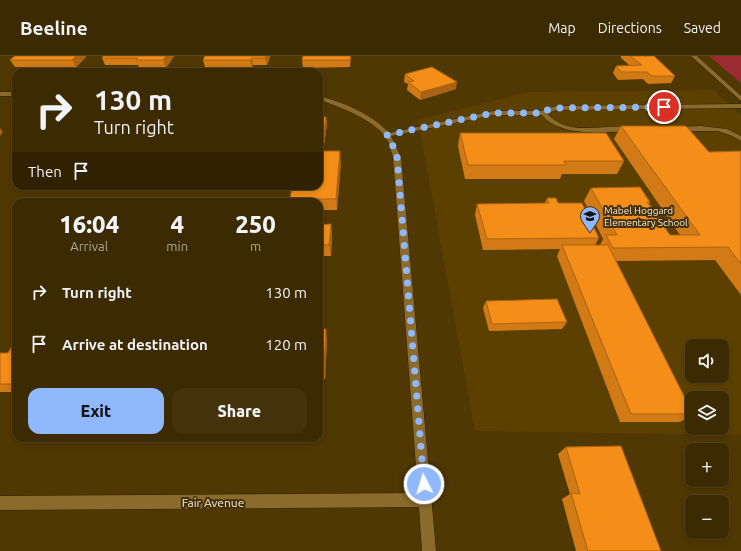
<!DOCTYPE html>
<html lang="en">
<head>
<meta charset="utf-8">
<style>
  body { margin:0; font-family:Ubuntu,sans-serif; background:#43320c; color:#f1f3f6; height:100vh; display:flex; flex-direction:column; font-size:15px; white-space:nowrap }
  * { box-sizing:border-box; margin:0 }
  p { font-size:13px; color:#aca799 }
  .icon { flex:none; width:22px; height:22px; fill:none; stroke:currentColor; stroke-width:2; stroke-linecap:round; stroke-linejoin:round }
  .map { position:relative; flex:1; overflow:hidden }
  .sheet { position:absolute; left:12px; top:142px; width:311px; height:244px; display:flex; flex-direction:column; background:#3c2a02; border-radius:12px; box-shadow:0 2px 6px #0003,0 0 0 1px #554624 }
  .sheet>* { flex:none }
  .banner { position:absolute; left:12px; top:12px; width:311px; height:122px; border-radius:12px; box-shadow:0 2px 6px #0003,0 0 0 1px #554624; background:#3c2a02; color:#f1f3f6; overflow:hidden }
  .tools { position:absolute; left:685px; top:283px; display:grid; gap:8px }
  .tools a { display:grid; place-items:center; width:44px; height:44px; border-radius:8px; background:#3c2a02; box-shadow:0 2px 6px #0003,0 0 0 1px #554624; font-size:20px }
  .pin { position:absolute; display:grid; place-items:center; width:34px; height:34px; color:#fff; margin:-17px; border:2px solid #fff; border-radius:50%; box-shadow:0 1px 4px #0007 }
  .me { position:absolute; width:44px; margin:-22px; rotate:355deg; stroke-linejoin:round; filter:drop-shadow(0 0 3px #0008) }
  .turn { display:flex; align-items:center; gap:14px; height:84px; padding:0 16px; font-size:18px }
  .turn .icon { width:52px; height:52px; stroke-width:2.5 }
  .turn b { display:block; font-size:28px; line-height:34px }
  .then { display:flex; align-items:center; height:38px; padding:0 16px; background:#0003; gap:8px; font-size:15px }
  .eta { display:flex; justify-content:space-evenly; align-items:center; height:68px; text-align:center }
  .eta b { font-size:24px; font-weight:800; line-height:28px }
  .action { display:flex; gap:8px; margin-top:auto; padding:8px 16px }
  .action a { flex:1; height:46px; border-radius:12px; background:#90b8fd; color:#111; font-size:16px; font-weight:800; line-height:46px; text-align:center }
  .action a+a { background:#43320c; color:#f1f3f6 }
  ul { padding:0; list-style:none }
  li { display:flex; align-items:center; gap:12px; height:52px; padding:0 16px }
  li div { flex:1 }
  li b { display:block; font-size:15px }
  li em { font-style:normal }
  header { display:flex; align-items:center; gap:24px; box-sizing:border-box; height:56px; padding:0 20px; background:#3c2a02; border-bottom:1px solid #554624 }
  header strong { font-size:19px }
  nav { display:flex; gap:22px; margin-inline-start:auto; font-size:14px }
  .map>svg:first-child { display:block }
  .built { fill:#5b4001; fill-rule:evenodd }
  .green { fill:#9c2a32 }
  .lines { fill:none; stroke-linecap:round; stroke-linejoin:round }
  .minor-casing { stroke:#312100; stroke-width:1 }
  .minor { fill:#8b6b2b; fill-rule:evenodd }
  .wall { fill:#d27a15 }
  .shaded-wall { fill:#ab6311 }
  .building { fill:#f48e18; stroke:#ab6311 }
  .route { stroke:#90b8fd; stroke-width:7; stroke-dasharray:0 12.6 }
  .labels { text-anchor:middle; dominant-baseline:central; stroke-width:4; stroke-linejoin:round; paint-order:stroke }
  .poi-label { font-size:10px; fill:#feeccd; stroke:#41300e; text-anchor:start }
  .near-street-label { font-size:12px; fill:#feeccd; stroke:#41300e }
</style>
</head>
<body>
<header>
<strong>Beeline</strong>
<nav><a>Map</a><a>Directions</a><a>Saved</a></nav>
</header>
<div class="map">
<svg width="741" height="495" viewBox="0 0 741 495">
  <rect width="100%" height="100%" fill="#503803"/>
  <path class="built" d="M714,34L741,59V379L475,375L418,64L529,36ZM692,290H722V320H692ZM692,342H722V372H692Z"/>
  <polygon class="green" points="709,0 741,0 741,27"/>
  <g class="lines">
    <defs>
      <g id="minor">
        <polygon points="691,0 697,0 741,40 741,45"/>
        <rect x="0" y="36" width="16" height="4"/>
        <path d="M319,40C343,46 372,58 389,77L493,55H542L545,53L557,50L741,48V52L557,54L547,57C568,83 608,66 635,72L636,73L633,75C606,76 561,82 542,59H493L391,80L401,101L436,495H422L419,451L0,454V440L418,437L393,101C391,95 390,89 387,83C375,64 339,50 319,44Z"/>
        <polygon points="700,70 727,73 741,80 741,85 732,80 718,75 675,75 672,73 675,71"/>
      </g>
    </defs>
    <use href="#minor" class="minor-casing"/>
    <use href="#minor" class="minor"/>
  </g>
  <g class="wall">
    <polygon points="15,0 85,0 86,1 76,11 15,11 10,4"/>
    <polygon points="174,0 166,12 139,12 138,9 105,9 102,2"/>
    <polygon points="205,0 270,0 270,1 267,9 253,9 252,12 205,11 203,4"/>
    <polygon points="351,0 350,11 303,12 302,4"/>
    <polygon points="621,0 654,0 675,20 671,27 648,28 643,23 618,24 613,17 616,10 630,10 621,2"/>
    <polygon points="405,18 456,33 420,44 407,34 408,28 404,26"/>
    <polygon points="319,61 326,61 327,68 324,89 319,89"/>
    <polygon points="621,70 709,96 741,95 741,239 715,204 616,205 692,356 692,359 680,366 620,366 557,200 560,193 483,194 475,159 477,148 545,147 547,142 558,147 599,182 595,189 600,189 603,183 584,145 591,132 650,146 649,147 670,179 680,179 614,83"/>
    <polygon points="460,77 624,105 617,118 562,118 560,123 465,123 458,90"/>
    <polygon points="341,106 337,154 319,154 319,146 290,146 290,143"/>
    <polygon points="331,168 332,179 331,200 323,200 321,228 319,228 319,169"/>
    <polygon points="486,245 567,266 562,273 489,275 483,252"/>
    <polygon points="319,273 327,283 325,323 319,323"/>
    <polygon points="16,288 16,336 0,336 0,297 8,297"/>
    <polygon points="566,391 661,495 576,495 562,443 570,438 558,398"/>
  </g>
  <g class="shaded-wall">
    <polygon points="76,0 85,0 86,1 76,11 72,4"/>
    <polygon points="166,0 174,0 166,12 163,4"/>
    <polygon points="266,0 270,0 270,1 267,9 265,2"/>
    <polygon points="252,2 253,9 252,12 250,4"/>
    <polygon points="457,26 456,33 420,44 421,36"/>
    <polygon points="326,61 327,68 324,89 323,81"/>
    <polygon points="0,72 3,76 0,80"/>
    <polygon points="340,95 341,106 337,154 336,143"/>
    <polygon points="331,168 332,179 331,200 329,189"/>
    <polygon points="322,189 323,200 321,228 320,217"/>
    <polygon points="326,273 327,283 325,323 324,314"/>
  </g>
  <g class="building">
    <polygon points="15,0 76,0 72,4 10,4"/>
    <polygon points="103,0 166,0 163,4 136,4 138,2 102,2"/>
    <polygon points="205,0 266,0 265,2 252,2 250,4 203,4"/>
    <polygon points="303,0 350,0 350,4 302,4"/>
    <polygon points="630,0 654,0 675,20 652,20 647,16 621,16 616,10 642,9"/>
    <polygon points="432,11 457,26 421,36 408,26 414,25 405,18"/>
    <polygon points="319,61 326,61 323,81 319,81"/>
    <polygon points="621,70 686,70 709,96 741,95 741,208 728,191 613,192 606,179 617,179 591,132 640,131 650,146 647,146 670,179 700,179"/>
    <polygon points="460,77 606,77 624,105 564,105 566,109 468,109"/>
    <polygon points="319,95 340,95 336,143 290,143 292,130 319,130"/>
    <polygon points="547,142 556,142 558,147 582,147 599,182 487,183 477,148 549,147"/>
    <polygon points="331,168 329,189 322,189 320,217 319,217 319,169"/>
    <polygon points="562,189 608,189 692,356 692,358 631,358"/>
    <polygon points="557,243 567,266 492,268 486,245"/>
    <polygon points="319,273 326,273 324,314 319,314"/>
    <polygon points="13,288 16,288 16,328 0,328 0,297 8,297"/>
    <polygon points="621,390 661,495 588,495 571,437 580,438 566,391"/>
  </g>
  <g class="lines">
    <polyline class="route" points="424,428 397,101 390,82 387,79 493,57 544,57 547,54 557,52 664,51"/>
  </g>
  <defs>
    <symbol id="school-pin" viewBox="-11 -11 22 30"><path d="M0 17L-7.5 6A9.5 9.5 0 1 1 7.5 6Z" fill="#90b8fd" stroke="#41300e"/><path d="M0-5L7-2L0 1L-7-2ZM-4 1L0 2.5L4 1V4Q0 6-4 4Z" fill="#111"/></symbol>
  </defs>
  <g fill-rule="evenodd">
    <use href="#school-pin" x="579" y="149" width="22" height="30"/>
  </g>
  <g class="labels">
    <g class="poi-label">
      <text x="604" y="154">Mabel Hoggard<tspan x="604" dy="12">Elementary School</tspan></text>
    </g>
    <g class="near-street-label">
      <text x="213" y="446">Fair Avenue</text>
    </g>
  </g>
</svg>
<div class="tools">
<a><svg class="icon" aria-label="sound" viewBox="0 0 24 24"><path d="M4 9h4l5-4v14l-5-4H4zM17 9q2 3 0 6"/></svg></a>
<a><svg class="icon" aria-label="layers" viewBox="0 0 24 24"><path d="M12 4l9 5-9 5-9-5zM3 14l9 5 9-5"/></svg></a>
<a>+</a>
<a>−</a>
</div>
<div class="pin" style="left:664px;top:51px;background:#d93025"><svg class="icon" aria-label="arrive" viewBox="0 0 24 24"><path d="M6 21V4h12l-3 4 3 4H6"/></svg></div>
<svg class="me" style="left:424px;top:428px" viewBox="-20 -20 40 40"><circle r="17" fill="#90b8fd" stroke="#fff" stroke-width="3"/><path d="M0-11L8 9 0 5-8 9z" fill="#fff"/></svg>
<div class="banner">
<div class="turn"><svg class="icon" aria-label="right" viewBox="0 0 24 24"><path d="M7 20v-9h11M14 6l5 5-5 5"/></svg><div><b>130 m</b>Turn right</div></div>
<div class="then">Then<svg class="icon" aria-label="arrive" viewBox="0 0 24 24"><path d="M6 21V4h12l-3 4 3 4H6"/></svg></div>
</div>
<section class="sheet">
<div class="eta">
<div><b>16:04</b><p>Arrival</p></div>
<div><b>4</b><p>min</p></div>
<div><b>250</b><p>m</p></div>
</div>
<ul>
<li><svg class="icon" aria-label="right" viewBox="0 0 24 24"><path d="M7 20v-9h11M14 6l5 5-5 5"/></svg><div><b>Turn right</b></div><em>130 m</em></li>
<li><svg class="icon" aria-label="arrive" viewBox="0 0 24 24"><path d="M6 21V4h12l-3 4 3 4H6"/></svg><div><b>Arrive at destination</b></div><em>120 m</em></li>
</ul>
<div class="action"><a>Exit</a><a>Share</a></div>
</section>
</div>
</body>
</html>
